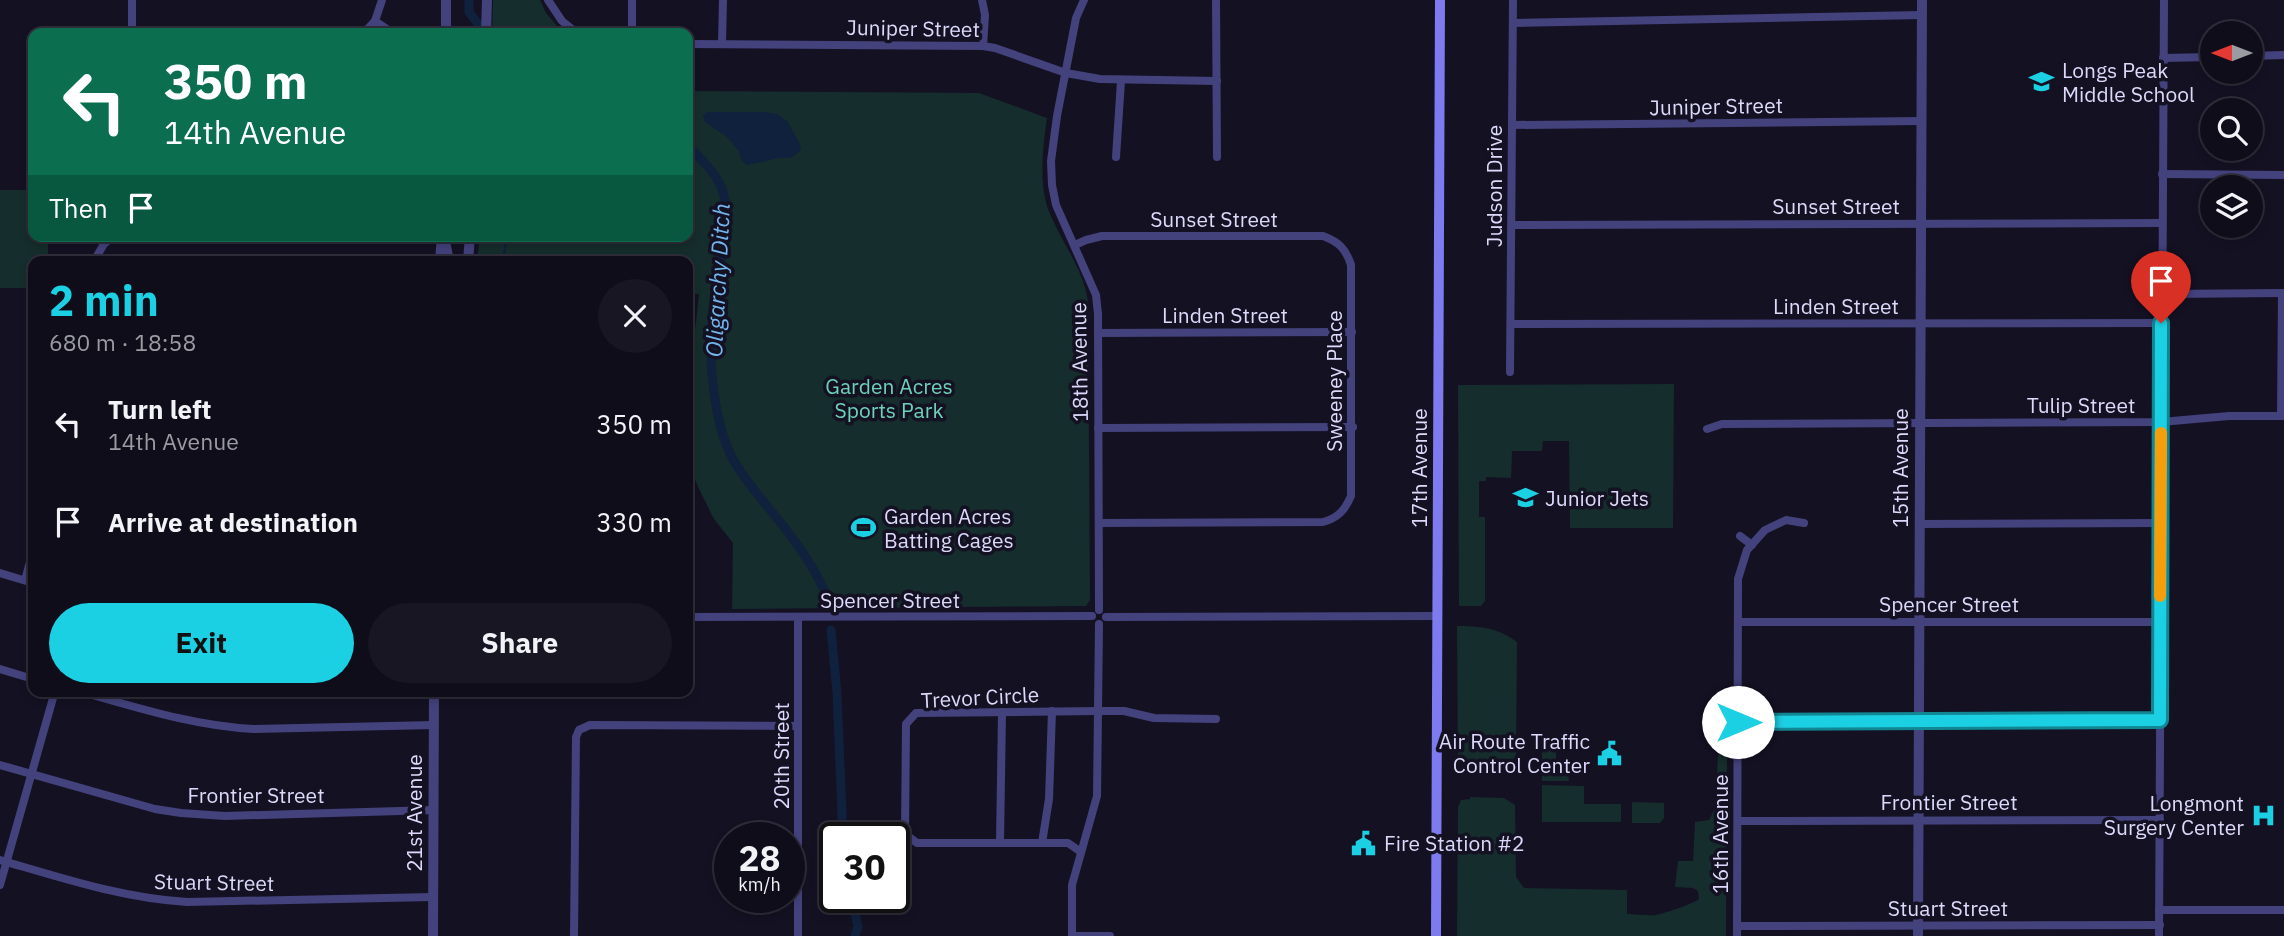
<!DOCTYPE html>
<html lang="en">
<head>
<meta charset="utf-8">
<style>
  body { margin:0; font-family:"IBM Plex Sans",sans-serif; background:#181623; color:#f1f3f6; height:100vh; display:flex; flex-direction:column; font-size:26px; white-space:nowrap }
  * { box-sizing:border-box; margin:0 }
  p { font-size:23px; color:#9b9ca2 }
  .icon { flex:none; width:38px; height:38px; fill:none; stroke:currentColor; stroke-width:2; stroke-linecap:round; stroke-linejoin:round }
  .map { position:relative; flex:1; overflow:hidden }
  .drawer { position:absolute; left:28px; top:256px; width:665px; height:441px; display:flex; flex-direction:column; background:#0f0d1a; border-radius:14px; box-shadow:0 4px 10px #0003,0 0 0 2px #2f2d39 }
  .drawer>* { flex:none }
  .hud { position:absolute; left:28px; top:28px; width:665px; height:214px; border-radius:14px; box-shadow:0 4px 10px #0003,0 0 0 2px #2f2d39; background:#0b6e4f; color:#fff; overflow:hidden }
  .needle { width:46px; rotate:270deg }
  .controls { position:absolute; left:2200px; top:21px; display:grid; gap:14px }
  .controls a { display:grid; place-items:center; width:63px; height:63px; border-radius:50%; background:#0f0d1a; box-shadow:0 4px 10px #0003,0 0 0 2px #2f2d39; font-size:35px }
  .speed { position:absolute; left:714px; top:822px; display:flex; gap:14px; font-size:35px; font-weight:700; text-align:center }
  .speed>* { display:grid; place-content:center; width:91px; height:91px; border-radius:50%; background:#0f0d1a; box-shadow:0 4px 10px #0003,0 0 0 2px #2f2d39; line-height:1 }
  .speed small { font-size:18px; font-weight:400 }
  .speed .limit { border:4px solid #111; border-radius:10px; background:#fff; color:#111 }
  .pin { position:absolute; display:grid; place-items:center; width:60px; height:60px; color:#fff; margin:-72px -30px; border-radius:50% 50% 50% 0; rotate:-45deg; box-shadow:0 0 7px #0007 }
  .pin .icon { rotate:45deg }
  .me { position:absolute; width:77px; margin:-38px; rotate:90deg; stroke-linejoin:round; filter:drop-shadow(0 0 5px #0008) }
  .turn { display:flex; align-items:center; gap:24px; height:147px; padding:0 21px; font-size:32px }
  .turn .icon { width:91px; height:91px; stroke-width:2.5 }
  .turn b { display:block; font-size:49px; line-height:60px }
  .then { display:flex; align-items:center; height:66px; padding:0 21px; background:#0003; gap:14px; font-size:26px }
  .round { display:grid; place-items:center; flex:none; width:74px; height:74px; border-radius:37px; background:#181623 }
  .headline { display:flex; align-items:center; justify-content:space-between; height:119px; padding:0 21px }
  h1 { font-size:42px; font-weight:700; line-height:52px; color:#1cd0e3 }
  .cta { display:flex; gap:14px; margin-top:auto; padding:14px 21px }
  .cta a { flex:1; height:80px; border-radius:42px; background:#1cd0e3; color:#111; font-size:28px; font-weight:700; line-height:80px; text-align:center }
  .cta a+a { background:#181623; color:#f1f3f6 }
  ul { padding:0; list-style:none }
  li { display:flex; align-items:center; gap:21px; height:98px; padding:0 21px }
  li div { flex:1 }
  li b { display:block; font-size:26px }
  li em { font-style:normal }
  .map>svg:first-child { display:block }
  .green { fill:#152d2c }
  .water { fill:#10213d }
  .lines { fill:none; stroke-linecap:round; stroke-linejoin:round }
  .stream { stroke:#10213d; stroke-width:2.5 }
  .canal { stroke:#10213d; stroke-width:9 }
  .minor { stroke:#44427d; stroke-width:8 }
  .tertiary { stroke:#44427d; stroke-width:10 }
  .secondary { stroke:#7d7bef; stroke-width:10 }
  .route-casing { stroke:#128794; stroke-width:18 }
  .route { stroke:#1cd0e3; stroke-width:12 }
  .slow { stroke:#f59e0b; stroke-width:12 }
  .labels { text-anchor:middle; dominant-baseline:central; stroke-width:7; stroke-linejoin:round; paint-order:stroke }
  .street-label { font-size:21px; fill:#dcd9fa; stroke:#141123 }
  .poi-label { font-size:21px; fill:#dcd9fa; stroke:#141123; text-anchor:start }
  .park-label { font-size:21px; fill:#6dd2b8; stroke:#141123 }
  .water-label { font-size:23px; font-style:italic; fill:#73b6ee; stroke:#141123 }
</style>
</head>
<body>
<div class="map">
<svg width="2284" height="936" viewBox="0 0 2284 936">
  <rect width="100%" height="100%" fill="#141123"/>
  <g class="green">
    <polygon points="493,0 540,0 546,13 563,33 492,33"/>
    <path d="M688,91L979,93L1047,118C1043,146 1039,179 1047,206C1058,238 1084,268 1088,302L1090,600L1086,606L732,609L733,543L714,519L699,489L693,475L688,443V395L699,294H688V261H477L480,236H688Z"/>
    <polygon points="0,190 33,190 33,236 48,236 48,261 33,261 33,288 0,288"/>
    <polygon points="1674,384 1673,528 1570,528 1569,441 1543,441 1542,451 1512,451 1511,478 1486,477 1486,481 1479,481 1479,517 1485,517 1485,601 1481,606 1459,606 1458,385"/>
    <path d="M1457,626C1481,626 1498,628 1517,642L1516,755C1508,773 1488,768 1471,768V764H1462L1458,760Z"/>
    <polygon points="1554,743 1556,746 1556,766 1557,768 1564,767 1568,771 1569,781 1542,781 1542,745"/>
    <path d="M1721,753H1727L1726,936H1457L1458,807L1461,800L1470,799V797L1504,798L1515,805L1516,877L1524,888L1627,890V914C1636,914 1647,916 1656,915C1665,913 1693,904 1699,899L1698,891L1693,888L1675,887L1678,861H1693L1695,822L1709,820L1715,808L1718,755Z"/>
    <polygon points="1542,785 1584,786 1584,804 1621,804 1621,822 1542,822"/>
    <polygon points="1632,802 1664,803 1664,818 1660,823 1632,823"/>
  </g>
  <polygon class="water" points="707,112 763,112 777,114 787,121 800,144 801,150 791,158 779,158 747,165 742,161 738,150 727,137 705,122 703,115"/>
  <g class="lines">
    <polyline class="stream" points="503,261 507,236"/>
    <g class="canal">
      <polyline points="469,0 469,12 478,24"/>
      <path d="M688,146C701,158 718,175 723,192C734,230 717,270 713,308C710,336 710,365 714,392C717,415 722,439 733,459C742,476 755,491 767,506C791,535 817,568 830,604"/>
      <polyline points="831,630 837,693 843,838"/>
      <polyline points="851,898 858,926 855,936"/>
    </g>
    <g class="minor">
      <polyline points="548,0 562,21 577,33"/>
      <polyline points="982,0 985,15 983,46"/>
      <polyline points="1084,0 1076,18 1057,116 1051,161 1052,185 1056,205 1096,295 1098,314 1099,610"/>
      <polyline points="1216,0 1217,157"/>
      <polyline points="375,21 387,29"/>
      <polyline points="1513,23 1922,15"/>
      <polyline points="132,33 132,0"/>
      <polyline points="364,33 375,21 382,0"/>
      <polyline points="632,33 632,0"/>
      <polyline points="722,43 723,0"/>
      <polyline points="688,44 983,46 995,48 1066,73 1100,79 1217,81"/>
      <polyline points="2250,56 2284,55"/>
      <polyline points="2163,58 2212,57"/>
      <polyline points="1512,125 1921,121"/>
      <polyline points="1116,157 1121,81"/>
      <polyline points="2162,174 2284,175"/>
      <polyline points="1512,225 2161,223"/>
      <polyline points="96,236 104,244"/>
      <polyline points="445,236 450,261"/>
      <path d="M1075,245L1086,240L1102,236H1323C1339,242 1346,249 1351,265V496C1345,510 1338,518 1323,522L1099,523"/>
      <polyline points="94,261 104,244 114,236"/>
      <polyline points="2161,294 2284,293"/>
      <polyline points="1511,324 2161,323"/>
      <polyline points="1098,333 1352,332"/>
      <polyline points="1510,372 1513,0"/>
      <polyline points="2281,416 2282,293"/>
      <polyline points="1098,428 1353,427"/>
      <polyline points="1707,429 1722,424 2161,422 2229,416 2284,416"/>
      <polyline points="1919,524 2160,523"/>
      <polyline points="1740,536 1752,545"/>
      <polyline points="0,573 33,583"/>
      <polyline points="25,580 33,551"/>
      <polyline points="688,617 1092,616"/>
      <polyline points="1106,617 1437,616"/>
      <polyline points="1738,622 2159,622"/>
      <polyline points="0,669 33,679"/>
      <path d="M78,691C136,707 193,726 253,729L434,725"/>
      <polyline points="1738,722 2159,720"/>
      <polyline points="0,765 155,809 181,813 225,816 434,810"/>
      <polyline points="1738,821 2160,820"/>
      <polyline points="1000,843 1002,712"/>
      <polyline points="1042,843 1049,799 1052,711"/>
      <polyline points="1081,852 1068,843 917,843 905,834 906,724 916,713 1098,711 1124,711 1154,718 1216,719"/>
      <path d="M0,860C62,878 122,898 187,902L433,897"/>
      <polyline points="0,885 55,691"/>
      <polyline points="2159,910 2284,910"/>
      <polyline points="1737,926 2160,925"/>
      <polyline points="574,936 576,737 579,730 590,725 798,726"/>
      <polyline points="798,936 798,618"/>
      <polyline points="1072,936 1072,885 1097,796 1099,624"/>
      <polyline points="1072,936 1110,936"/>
      <polyline points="1737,936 1738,579 1747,550 1765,530 1786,520 1804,523"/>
      <polyline points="2159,936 2164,0"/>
    </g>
    <g class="tertiary">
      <polyline points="446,33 446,0"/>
      <polyline points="486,33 487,0"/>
      <polyline points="440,261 442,236"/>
      <polyline points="468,261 470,236"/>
      <polyline points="433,936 434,691"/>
      <polyline points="1918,936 1922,0"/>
    </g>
    <polyline class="secondary" points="1436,936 1440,0"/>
  </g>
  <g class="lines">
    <defs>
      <polyline id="route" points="1738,722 2160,720 2161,323"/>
    </defs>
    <use href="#route" class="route-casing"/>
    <use href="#route" class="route"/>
    <polyline class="slow" points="2160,596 2161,433"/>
  </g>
  <defs>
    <symbol id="school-bare" viewBox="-9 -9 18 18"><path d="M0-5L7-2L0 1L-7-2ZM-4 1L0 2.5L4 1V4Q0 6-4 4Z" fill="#1cd0e3" stroke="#141123" stroke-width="2.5" paint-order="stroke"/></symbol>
    <symbol id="stadium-bare" viewBox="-9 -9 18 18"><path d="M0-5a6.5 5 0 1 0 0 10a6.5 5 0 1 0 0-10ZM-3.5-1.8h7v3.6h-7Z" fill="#1cd0e3" stroke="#141123" stroke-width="2.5" paint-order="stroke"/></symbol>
    <symbol id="civic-bare" viewBox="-9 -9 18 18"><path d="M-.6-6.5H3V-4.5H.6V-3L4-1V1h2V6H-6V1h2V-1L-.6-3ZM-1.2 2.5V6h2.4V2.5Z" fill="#1cd0e3" stroke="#141123" stroke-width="2.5" paint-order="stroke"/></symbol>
    <symbol id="hospital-bare" viewBox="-9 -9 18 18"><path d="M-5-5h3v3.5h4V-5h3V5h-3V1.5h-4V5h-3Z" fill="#1cd0e3" stroke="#141123" stroke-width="2.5" paint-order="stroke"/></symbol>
  </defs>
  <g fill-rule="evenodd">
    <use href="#school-bare" x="2024" y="64" width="35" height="35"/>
    <use href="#school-bare" x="1508" y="480" width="35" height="35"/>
    <use href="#stadium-bare" x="846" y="510" width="35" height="35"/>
    <use href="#civic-bare" x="1592" y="736" width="35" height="35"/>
    <use href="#hospital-bare" x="2246" y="798" width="35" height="35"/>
    <use href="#civic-bare" x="1346" y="826" width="35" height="35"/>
  </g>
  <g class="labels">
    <g class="street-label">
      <text transform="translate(913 28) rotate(1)">Juniper Street</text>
      <text transform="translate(1716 106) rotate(-1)">Juniper Street</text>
      <text transform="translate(1494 186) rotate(-90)">Judson Drive</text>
      <text x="1836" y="206">Sunset Street</text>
      <text x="1214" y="219">Sunset Street</text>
      <text x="1836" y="306">Linden Street</text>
      <text x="1225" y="315">Linden Street</text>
      <text transform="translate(1079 362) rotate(-91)">18th Avenue</text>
      <text transform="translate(1334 381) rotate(-90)">Sweeney Place</text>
      <text x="2081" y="405">Tulip Street</text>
      <text transform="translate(1419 468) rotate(-90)">17th Avenue</text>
      <text transform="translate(1900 468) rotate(-90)">15th Avenue</text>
      <text x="890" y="600">Spencer Street</text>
      <text x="1949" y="604">Spencer Street</text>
      <text transform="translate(980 697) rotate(-3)">Trevor Circle</text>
      <text transform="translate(781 756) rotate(-90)">20th Street</text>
      <text x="256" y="795">Frontier Street</text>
      <text x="1949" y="802">Frontier Street</text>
      <text transform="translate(414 813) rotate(-90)">21st Avenue</text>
      <text transform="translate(1720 834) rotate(-90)">16th Avenue</text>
      <text transform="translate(214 882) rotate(1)">Stuart Street</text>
      <text x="1948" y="908">Stuart Street</text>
    </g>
    <g class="poi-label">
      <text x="2062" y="70">Longs Peak<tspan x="2062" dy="24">Middle School</tspan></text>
      <text x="1545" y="498">Junior Jets</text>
      <text x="884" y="516">Garden Acres<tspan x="884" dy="24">Batting Cages</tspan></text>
      <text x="1590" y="741" text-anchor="end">Air Route Traffic<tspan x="1590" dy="24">Control Center</tspan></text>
      <text x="2244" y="803" text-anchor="end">Longmont<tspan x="2244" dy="24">Surgery Center</tspan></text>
      <text x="1384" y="843">Fire Station #2</text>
    </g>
    <g class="park-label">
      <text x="889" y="386">Garden Acres<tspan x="889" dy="24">Sports Park</tspan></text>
    </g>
    <g class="water-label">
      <text transform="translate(717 280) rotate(-87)">Oligarchy Ditch</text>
    </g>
  </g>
</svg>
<div class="controls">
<a><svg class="needle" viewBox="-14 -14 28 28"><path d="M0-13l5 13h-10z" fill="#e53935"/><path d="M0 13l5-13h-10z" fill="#9b9ca2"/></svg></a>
<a><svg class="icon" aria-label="search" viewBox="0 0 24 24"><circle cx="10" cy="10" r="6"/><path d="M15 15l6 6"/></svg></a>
<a><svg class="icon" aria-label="layers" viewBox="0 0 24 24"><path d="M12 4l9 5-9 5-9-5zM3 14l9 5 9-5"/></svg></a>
</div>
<div class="speed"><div>28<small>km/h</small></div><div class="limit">30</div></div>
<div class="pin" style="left:2161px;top:323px;background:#d93025"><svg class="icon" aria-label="arrive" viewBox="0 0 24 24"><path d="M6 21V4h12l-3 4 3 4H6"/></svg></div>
<svg class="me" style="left:1738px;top:722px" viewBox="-20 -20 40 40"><circle r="19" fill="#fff"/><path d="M0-13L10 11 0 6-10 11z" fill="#1cd0e3"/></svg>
<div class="hud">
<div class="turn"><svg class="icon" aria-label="left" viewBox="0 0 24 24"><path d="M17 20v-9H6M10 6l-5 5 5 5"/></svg><div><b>350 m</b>14th Avenue</div></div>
<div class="then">Then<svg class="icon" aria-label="arrive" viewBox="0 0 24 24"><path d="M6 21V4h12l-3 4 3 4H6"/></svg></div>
</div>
<section class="drawer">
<div class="headline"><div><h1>2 min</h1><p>680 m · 18:58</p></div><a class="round"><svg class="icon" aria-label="close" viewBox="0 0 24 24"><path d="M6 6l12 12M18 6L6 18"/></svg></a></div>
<ul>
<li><svg class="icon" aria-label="left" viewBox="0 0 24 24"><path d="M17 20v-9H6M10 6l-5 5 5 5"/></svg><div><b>Turn left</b><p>14th Avenue</p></div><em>350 m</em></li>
<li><svg class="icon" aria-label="arrive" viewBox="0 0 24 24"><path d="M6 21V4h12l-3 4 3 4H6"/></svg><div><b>Arrive at destination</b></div><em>330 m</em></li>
</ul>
<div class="cta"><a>Exit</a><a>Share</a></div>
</section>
</div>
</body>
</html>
